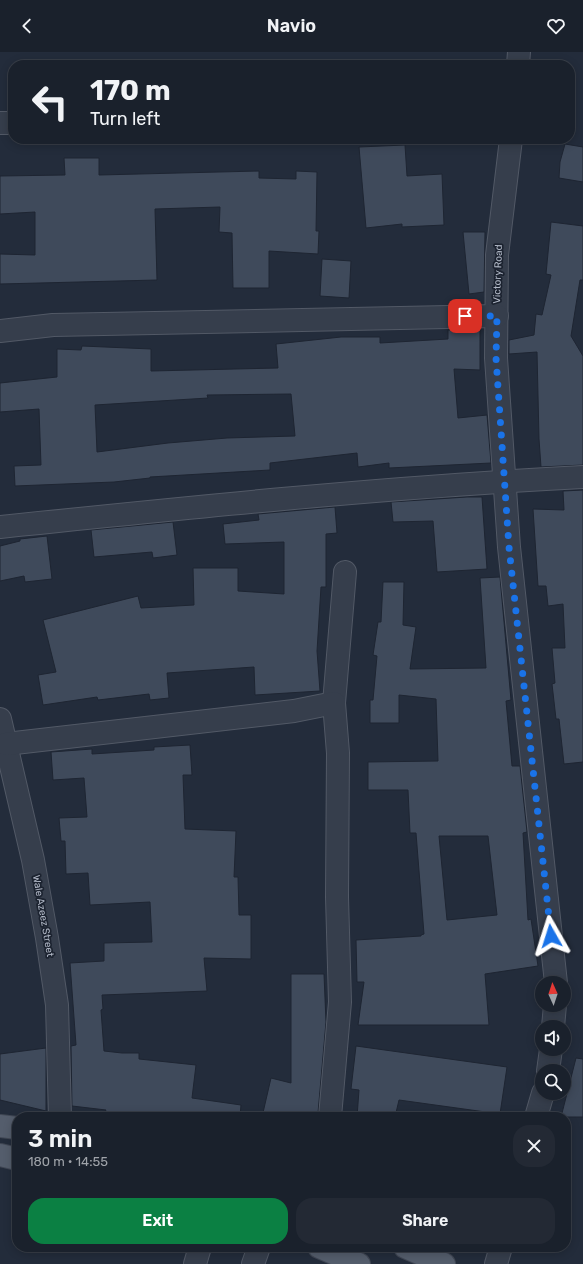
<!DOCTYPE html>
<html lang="en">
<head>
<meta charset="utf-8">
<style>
  body { margin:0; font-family:Rubik,sans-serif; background:#232934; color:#f1f3f6; height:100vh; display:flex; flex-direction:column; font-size:15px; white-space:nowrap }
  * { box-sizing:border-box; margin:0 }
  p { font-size:13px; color:#9fa3a9 }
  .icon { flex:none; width:22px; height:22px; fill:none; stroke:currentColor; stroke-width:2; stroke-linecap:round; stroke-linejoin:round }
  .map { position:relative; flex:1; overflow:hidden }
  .drawer { position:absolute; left:12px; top:1060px; width:559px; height:140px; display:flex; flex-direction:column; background:#1a212c; border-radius:16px; box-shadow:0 2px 10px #0003,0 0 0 1px #383e48 }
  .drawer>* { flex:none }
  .banner { position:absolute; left:8px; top:8px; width:567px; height:84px; border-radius:16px; box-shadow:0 2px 10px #0003,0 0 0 1px #383e48; background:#1a212c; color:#f1f3f6; overflow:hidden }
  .needle { width:26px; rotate:357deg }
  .fabs { position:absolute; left:535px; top:924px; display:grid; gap:8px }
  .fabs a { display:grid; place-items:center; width:36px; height:36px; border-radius:50%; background:#1a212c; box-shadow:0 2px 10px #0003,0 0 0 1px #383e48; font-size:20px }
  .pin { position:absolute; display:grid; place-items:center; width:34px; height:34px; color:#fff; margin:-17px; border-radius:8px; box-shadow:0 2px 6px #0006 }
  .me { position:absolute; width:44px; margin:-22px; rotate:354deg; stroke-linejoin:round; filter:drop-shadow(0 0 3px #0008) }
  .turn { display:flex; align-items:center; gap:14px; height:84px; padding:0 16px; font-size:18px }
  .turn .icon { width:52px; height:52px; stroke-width:2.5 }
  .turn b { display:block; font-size:28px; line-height:34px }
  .round { display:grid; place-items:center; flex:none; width:42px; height:42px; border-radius:16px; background:#232934 }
  .overview { display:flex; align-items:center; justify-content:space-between; height:68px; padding:0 16px }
  h1 { font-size:24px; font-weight:600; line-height:30px }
  .primary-button { display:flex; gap:8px; margin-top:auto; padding:8px 16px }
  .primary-button a { flex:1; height:46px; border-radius:16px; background:#0b8043; color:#fff; font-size:16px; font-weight:600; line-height:46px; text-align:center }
  .primary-button a+a { background:#232934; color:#f1f3f6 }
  header { display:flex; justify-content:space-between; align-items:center; height:52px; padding:0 16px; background:#1a212c; font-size:18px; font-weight:600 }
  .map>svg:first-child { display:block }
  .building { fill:#3f4a5b; stroke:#1e2532; fill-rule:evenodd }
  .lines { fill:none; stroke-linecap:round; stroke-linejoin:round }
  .minor-casing { stroke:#525966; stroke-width:24 }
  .major-casing { stroke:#404754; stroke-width:24 }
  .minor { stroke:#363e4c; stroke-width:22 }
  .major { stroke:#545d6c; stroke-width:22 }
  .route { stroke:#1a73e8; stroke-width:7; stroke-dasharray:0 12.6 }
  .labels { text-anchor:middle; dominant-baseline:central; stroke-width:3.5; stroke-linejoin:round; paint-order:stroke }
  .street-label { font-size:10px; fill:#b2b9c7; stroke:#1c2330 }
</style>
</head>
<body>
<header><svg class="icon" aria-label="back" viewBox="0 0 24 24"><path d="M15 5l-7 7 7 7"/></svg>Navio<svg class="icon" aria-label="heart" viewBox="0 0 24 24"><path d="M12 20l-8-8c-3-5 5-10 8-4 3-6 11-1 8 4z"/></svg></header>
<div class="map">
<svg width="583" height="1212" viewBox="0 0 583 1212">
  <rect width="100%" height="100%" fill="#232c3b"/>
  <g class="building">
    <polygon points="565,92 583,95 583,130 559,126 560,110"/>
    <polygon points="405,93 407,124 442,122 444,173 402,175 402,172 366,176 359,95"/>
    <polygon points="64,106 99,106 99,123 259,119 259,126 296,127 296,119 317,120 316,179 319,179 318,202 269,199 269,236 233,236 232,181 219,180 220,155 155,157 157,228 0,232 0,202 35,203 35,160 0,162 0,124 65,123"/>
    <polygon points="551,170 583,174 583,228 580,228 571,284 583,304 583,413 541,415 539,387 537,300 509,302 509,288 534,283 536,262 542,263 551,223 546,222"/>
    <polygon points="463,180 485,180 484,240 469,242"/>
    <polygon points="322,207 351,209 349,246 320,244"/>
    <path d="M480,277V318L454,317L458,366L487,363L491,411L389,416V411L358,415L357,401L270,411V418L150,425V426L114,430L15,434L14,414L41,413L39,357L0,360V331L57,325V297L81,298L82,294L151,297V319L278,316L276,292L341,285H380V291L448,287V278ZM291,342L295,384L227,386L168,391L97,400L95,353L208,346L207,343Z"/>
    <polygon points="583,438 583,710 564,712 559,667 556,667 552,632 555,631 552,596 565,596 563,552 548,554 546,534 538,534 533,457 564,458 563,439"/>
    <polygon points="467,445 482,445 487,517 437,520 433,469 393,470 391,450"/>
    <polygon points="335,455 337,481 326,482 326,535 321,535 317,599 320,639 255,643 254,615 167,621 169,646 150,648 149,642 98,648 97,645 43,653 38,623 56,620 43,568 138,544 141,556 194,553 193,516 238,516 238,539 284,542 284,490 225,492 223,472 259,468 258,462"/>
    <polygon points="173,470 177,503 153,506 152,500 94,505 91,478"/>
    <polygon points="47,484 52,527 25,530 24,524 0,529 0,494 20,489 20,487"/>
    <path d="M500,525L511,648L506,649L512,714H520L527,780L523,781L528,868L531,867L538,914L485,922L489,973H358L364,930H357L356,888L421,884V883L424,882L416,781H410L408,738H368V710L438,709L436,647L399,643V671H370V648H373L377,604L373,603L378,570H381L383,530H404L403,573L416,575L410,617L486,616L480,526ZM439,784H488L497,863L447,868Z"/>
    <polygon points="190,693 192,723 183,723 185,777 236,779 234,825 238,825 239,863 251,863 251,907 204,906 207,939 102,943 103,957 101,958 104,999 122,1001 139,1001 139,1007 196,1013 192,1046 241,1053 240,1065 136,1065 105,1060 106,1058 72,1054 71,994 76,993 70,911 104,909 104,891 152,890 150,850 90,853 88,821 66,822 65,789 61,789 59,766 87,765 84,726 53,728 51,700 92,697 92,702 154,698 154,695"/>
    <polygon points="291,922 324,922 326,970 318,1061 317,1065 262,1065 271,1026 291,1031"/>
    <polygon points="356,994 507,1015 500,1062 399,1048 395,1065 357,1065 359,1038 351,1037"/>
    <polygon points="46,996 46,1059 0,1048 0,1002"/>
    <polygon points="576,1006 583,1007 583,1065 561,1065"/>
  </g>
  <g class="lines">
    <defs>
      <g id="minor">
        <polyline points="518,13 519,0"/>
        <polyline points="0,71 13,71"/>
        <polyline points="511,87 497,203 496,306 509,495 556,931"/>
        <polyline points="0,279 53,273 497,264"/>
        <path d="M0,475C194,455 388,435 583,425"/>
        <polyline points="334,651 345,520"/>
        <polyline points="0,667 33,808 47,886 57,953 60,1065"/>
        <polyline points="6,692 294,659 334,651 338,701 337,845 340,950 330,1065"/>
        <polyline points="553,975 555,953"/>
        <polyline points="548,1019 551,997"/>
        <polyline points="536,1065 543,1041"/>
        <polyline points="195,1212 200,1195"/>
        <polyline points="253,1212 259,1195"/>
        <polyline points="496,1212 501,1195"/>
      </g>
      <g id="major">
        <polyline points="0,1074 17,1076"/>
        <polyline points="0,1103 17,1107"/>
        <polyline points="319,1195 359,1212"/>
        <polyline points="405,1195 444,1212"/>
      </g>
    </defs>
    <use href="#minor" class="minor-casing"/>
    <use href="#major" class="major-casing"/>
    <use href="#minor" class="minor"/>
    <use href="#major" class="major"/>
  </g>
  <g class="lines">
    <polyline class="route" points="465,264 497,264 496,306 509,495 551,884"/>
  </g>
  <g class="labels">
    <g class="street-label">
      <text transform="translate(498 222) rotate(-88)">Victory Road</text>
      <text transform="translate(43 864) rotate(80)">Wale Azeez Street</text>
    </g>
  </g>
</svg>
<div class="fabs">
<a><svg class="needle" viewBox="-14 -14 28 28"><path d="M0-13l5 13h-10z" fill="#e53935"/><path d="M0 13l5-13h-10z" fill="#9fa3a9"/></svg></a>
<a><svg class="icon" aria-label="sound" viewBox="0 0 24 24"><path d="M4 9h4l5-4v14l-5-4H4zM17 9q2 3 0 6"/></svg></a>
<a><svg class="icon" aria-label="search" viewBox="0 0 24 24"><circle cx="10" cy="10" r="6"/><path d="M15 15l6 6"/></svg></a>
</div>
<div class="pin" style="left:465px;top:264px;background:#d93025"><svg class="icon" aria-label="arrive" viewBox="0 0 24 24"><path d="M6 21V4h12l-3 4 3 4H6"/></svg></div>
<svg class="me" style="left:551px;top:884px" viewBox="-20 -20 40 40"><path d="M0-17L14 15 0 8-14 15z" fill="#1a73e8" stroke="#fff" stroke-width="4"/></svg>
<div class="banner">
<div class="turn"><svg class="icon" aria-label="left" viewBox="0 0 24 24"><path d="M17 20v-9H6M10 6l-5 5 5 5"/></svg><div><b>170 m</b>Turn left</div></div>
</div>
<section class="drawer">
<div class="overview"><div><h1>3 min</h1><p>180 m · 14:55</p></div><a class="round"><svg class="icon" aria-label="close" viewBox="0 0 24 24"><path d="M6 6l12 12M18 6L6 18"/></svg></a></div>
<div class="primary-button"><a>Exit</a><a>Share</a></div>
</section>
</div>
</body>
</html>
